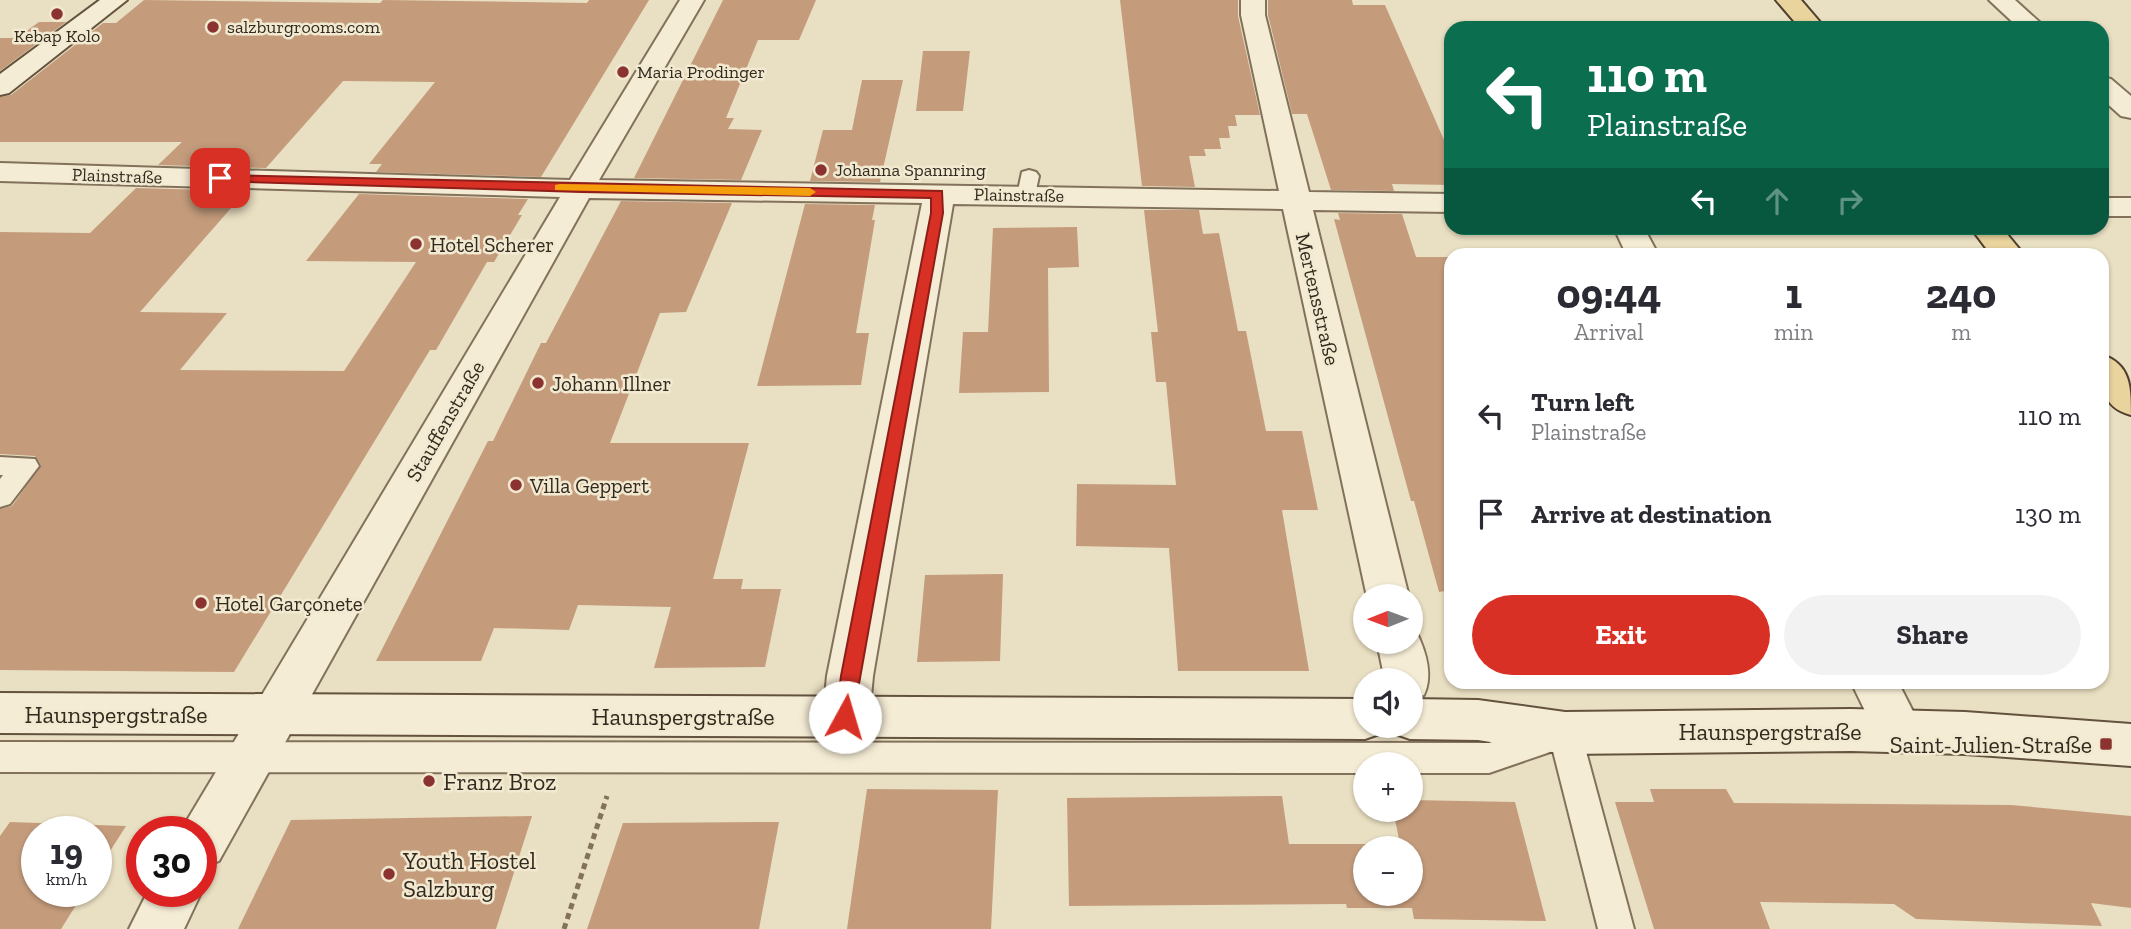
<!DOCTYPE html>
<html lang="en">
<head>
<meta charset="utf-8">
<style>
  body { margin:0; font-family:"Zilla Slab",serif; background:#f2f2f3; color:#2b2b33; height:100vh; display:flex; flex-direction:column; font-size:26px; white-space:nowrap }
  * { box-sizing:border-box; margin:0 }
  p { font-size:23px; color:#7c7c81 }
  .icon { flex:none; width:38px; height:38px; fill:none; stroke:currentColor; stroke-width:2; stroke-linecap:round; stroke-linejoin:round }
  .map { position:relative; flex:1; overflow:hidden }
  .drawer { position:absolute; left:1444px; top:248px; width:665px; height:441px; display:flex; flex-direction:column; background:#fff; border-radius:21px; box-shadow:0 2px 5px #0004 }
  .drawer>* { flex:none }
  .hud { position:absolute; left:1444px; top:21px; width:665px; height:214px; border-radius:21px; box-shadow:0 2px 5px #0004; background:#0b6e4f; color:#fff; overflow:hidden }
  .needle { width:46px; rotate:269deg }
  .tools { position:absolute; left:1353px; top:584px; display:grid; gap:14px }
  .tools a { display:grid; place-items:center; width:70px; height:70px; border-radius:50%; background:#fff; box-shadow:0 2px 5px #0004; font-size:35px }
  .speed { position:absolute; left:21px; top:816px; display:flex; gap:14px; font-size:35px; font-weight:700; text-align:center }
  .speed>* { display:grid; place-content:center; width:91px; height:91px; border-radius:50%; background:#fff; box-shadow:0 2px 5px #0004; line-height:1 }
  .speed small { font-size:18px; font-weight:400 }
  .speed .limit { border:10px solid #d22; background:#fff; color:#111 }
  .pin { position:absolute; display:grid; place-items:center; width:60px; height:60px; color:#fff; margin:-30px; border-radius:14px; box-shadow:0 4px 10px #0006 }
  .me { position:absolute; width:77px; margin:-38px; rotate:6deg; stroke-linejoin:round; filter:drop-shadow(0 0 5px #0008) }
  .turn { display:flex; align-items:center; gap:24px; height:147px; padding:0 28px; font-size:32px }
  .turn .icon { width:91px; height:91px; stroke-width:2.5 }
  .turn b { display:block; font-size:49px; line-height:60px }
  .lanes { display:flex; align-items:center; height:66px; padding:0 28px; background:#0003; justify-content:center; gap:35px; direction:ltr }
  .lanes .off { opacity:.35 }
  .eta { display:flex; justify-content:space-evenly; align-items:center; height:119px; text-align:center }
  .eta b { font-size:42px; font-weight:700; line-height:49px }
  .cta { display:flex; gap:14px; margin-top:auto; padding:14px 28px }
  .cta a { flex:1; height:80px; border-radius:42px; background:#d93025; color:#fff; font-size:28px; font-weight:700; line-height:80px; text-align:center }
  .cta a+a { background:#f2f2f3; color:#2b2b33 }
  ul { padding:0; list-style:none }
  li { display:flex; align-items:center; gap:21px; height:98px; padding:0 28px }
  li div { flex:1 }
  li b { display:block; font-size:26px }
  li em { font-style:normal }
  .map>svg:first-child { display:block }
  .building { fill:#c49c7c; fill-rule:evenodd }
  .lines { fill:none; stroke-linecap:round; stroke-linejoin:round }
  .lane-casing { stroke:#82715b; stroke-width:4 }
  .street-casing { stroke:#82715b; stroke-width:4 }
  .secondary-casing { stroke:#63523e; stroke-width:4 }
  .primary-casing { stroke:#503f2f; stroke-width:4 }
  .path { stroke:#82715b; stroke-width:5; stroke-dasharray:6 4.5; stroke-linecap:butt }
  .lane { fill:#f5ecd5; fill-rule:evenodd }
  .street { fill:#f5ecd5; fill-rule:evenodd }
  .secondary { fill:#f5ecd5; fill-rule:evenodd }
  .primary { fill:#ead49d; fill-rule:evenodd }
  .route { fill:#d93025; stroke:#8d1f18; stroke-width:2 }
  .slow { fill:#f59e0b }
  .poi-dot { fill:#8b3331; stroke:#f2e9d1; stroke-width:2.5 }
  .labels { text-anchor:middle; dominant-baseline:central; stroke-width:5; stroke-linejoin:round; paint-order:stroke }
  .far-poi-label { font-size:18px; fill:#33291e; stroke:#f2e9d1; text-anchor:start }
  .far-street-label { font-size:18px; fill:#33291e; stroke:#f2e9d1 }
  .poi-label { font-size:21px; fill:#33291e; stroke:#f2e9d1; text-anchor:start }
  .street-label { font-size:21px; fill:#33291e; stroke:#f2e9d1 }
  .near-street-label { font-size:24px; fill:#33291e; stroke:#f2e9d1 }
  .near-poi-label { font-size:24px; fill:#33291e; stroke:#f2e9d1; text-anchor:start }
</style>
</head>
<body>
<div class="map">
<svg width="2131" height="929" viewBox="0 0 2131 929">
  <rect width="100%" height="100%" fill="#e9dfc2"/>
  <g class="building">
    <polygon points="144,0 380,3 383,0 587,3 589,0 649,0 541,177 376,172 382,164 369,164 435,82 343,81 266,168 158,165 182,142 0,142 0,97 11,95 103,23 116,23"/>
    <polygon points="723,0 816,0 799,40 758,40 726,118 734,118 728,129 762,130 741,180 634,178"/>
    <polygon points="1120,0 1238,0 1238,16 1260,115 1235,115 1237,126 1228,126 1230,138 1219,138 1221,149 1204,149 1206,156 1189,156 1195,187 1142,186"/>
    <polygon points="1268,0 1352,0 1353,5 1385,5 1451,156 1451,185 1392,184 1394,191 1331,190 1307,114 1292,114 1268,15"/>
    <polygon points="39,22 66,22 0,71 0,38 17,38"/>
    <polygon points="923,51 970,51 963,111 916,111"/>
    <polygon points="862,80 903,80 880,182 810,181 823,130 852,130"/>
    <polygon points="136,188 246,191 140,312 227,313 180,370 344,371 416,262 306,261 359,194 528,199 518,215 522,215 494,262 487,262 436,350 430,350 234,672 0,670 0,509 12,506 41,465 35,456 0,454 0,232 90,233"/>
    <polygon points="621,201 732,203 686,312 660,313 610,443 749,443 713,579 743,579 741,589 781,589 765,667 654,668 671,607 578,605 569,630 494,628 481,661 376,661 488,441 493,441 541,343 546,343"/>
    <polygon points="805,204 875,205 872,220 875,220 856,333 869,333 861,385 757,386"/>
    <polygon points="1144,210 1199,210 1203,234 1219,233 1238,331 1246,331 1266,431 1302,431 1318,510 1282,510 1309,671 1178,671 1169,548 1076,546 1077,484 1176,485 1166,382 1156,382 1151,332 1158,332"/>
    <polygon points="1338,213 1402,214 1416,257 1451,257 1451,590 1439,592 1414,501 1411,501 1334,219 1340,220"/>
    <polygon points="1077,227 1079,267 1048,268 1049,392 959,393 963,332 988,332 993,228"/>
    <polygon points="1003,574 1000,661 917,662 925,575"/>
    <polygon points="867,789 998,790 991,929 847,929"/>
    <polygon points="1650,789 1726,789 1734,803 2011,805 2131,816 2131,908 2091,903 2102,926 1916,919 1894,904 1760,902 1770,929 1654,929 1615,802 1654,802"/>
    <path d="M1282,796L1289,844H1400L1393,810H1410V800L1515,802L1546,921L1414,919L1412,908H1347L1346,904L1069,906L1067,798ZM1365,849H1410V894H1365Z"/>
    <polygon points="532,816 496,929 238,929 291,820"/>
    <polygon points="10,822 126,826 96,873 96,831 37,831 37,891 85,891 61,929 0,929 0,836"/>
    <polygon points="779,822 759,929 587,929 623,823"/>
  </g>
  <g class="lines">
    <defs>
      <g id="lane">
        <polygon points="1029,170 1036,172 1039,176 1034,199 1020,199 1017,195 1022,172"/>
        <polygon points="0,457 35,459 39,466 10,504 0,507 0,479 3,475 0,475"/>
        <polygon points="1565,719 1576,723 1581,733 1634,929 1598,929 1553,751 1489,773 1410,773 1410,765 1365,765 1365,773 0,772 0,742 1489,743"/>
      </g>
      <g id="street">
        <polygon points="680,0 704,0 599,180 1279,191 1241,15 1241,0 1265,0 1265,15 1309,192 1451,194 1451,212 1313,210 1409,597 1367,597 1283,209 953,204 873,676 869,717 862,731 846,737 830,731 823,717 827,676 922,203 589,198 219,861 201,868 201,831 181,831 183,827 560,197 0,181 0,163 570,180"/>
        <polygon points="1989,0 2015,0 2046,28 2019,28"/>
        <polygon points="2102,77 2111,79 2131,96 2131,118 2121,116 2102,99"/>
        <rect x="2102" y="198" width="29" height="18"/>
        <polygon points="1614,228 1644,228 1659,256 1627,256"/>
        <path d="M1410,628L1415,629C1425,649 1434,674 1424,695L1410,699V681H1385L1377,642H1410Z"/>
        <polygon points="1851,682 1898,682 1923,731 1916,746 1899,752 1882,746"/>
        <polygon points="201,889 202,891 184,929 129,929 148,891"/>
      </g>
      <g id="secondary">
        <polygon points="100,0 127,0 9,93 0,95 0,74"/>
        <polygon points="0,693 1365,699 1365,726 1385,726 1382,733 1365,739 0,733"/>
        <polygon points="1410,699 1478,700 1565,712 1851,709 1965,712 2131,724 2131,766 1965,754 1851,751 1565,754 1478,740 1410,739 1393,733 1390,726 1410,726"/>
      </g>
      <g id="primary">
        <polygon points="1776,0 1801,0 1825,28 1800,28"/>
        <polygon points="1971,228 2002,228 2025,256 1992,256"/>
        <path d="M2102,355C2131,364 2131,388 2131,415C2100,407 2101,383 2102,355Z"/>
      </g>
    </defs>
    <use href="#lane" class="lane-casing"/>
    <use href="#street" class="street-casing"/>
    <use href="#secondary" class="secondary-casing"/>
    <use href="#primary" class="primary-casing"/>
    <polyline class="path" points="564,929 607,796"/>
    <use href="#lane" class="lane"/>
    <use href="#street" class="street"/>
    <use href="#secondary" class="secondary"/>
    <use href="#primary" class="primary"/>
  </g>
  <polygon class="route" points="220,175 942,191 943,213 852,723 845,726 839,723 836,717 841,676 931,213 931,198 581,192 216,181 214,178"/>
  <polygon class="slow" points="560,184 810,188 816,192 810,196 555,190 555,185"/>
  <g class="poi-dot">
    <circle cx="57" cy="14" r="7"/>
    <circle cx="213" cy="27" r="7"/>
    <circle cx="623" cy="72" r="7"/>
    <circle cx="821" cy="170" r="7"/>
    <circle cx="416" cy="244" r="7"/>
    <circle cx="538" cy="383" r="7"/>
    <circle cx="516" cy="485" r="7"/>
    <circle cx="201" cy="603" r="7"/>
    <rect x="2099" y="737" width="14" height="14" rx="3.5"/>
    <circle cx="429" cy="781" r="7"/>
    <circle cx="389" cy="874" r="7"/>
  </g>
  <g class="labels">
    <g class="far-poi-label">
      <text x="227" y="27">salzburgrooms.com</text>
      <text x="57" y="36" text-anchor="middle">Kebap Kolo</text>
      <text x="637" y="72">Maria Prodinger</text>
      <text x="835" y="170">Johanna Spannring</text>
    </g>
    <g class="far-street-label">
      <text transform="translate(117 176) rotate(2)">Plainstraße</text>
      <text transform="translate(1019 195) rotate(1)">Plainstraße</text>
    </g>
    <g class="poi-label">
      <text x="430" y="244">Hotel Scherer</text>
      <text x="552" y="383">Johann Illner</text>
      <text x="530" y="485">Villa Geppert</text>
      <text x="215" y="603">Hotel Garçonete</text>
    </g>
    <g class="street-label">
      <text transform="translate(1318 299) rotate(77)">Mertensstraße</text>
      <text transform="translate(445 421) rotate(-60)">Stauffenstraße</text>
    </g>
    <g class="near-street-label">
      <text x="116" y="714">Haunspergstraße</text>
      <text x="683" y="716">Haunspergstraße</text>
      <text x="1770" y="731">Haunspergstraße</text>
    </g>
    <g class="near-poi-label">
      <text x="2092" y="744" text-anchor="end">Saint-Julien-Straße</text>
      <text x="443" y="781">Franz Broz</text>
      <text x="403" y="860">Youth Hostel<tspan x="403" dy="28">Salzburg</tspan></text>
    </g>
  </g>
</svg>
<div class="tools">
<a><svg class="needle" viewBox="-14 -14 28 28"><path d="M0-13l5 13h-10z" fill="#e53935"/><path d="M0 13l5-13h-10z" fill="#7c7c81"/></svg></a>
<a><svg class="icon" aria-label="sound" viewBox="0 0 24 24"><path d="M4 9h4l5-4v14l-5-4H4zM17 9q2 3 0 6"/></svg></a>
<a>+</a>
<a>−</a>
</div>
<div class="speed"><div>19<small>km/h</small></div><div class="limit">30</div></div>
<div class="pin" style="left:220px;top:178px;background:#d93025"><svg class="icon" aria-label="arrive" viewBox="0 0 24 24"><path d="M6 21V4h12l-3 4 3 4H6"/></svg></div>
<svg class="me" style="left:845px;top:717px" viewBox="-20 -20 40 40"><circle r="19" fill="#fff"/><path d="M0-13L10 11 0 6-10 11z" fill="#d93025"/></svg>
<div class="hud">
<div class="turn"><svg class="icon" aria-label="left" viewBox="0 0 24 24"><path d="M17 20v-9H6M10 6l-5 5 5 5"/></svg><div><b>110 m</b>Plainstraße</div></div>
<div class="lanes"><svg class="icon" aria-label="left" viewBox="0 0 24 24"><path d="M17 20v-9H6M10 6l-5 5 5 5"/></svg><svg class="icon off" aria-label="ahead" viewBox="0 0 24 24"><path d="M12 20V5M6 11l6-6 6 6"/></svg><svg class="icon off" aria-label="right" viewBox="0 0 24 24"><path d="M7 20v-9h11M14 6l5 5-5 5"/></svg></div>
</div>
<section class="drawer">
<div class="eta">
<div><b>09:44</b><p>Arrival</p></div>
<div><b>1</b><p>min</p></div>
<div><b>240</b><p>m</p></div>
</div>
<ul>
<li><svg class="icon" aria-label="left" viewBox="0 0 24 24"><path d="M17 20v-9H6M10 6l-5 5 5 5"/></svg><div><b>Turn left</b><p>Plainstraße</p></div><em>110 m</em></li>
<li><svg class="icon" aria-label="arrive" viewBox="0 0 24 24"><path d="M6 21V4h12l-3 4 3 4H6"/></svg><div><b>Arrive at destination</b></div><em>130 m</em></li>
</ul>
<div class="cta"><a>Exit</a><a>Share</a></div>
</section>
</div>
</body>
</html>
